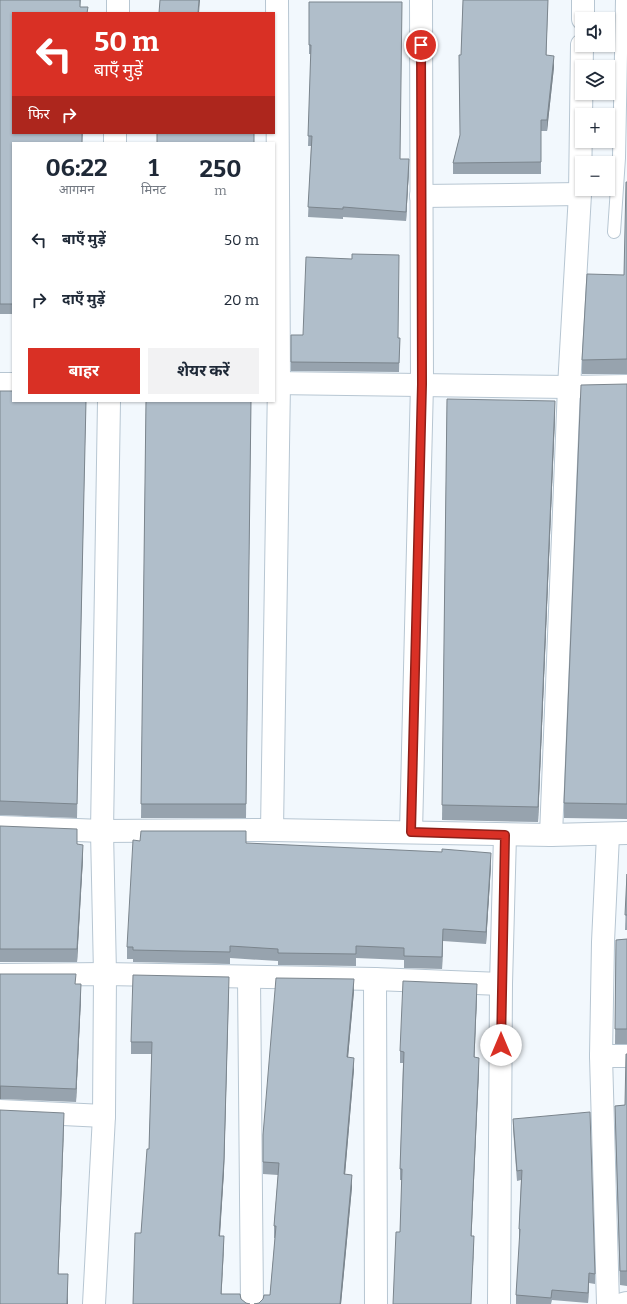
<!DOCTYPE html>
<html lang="hi">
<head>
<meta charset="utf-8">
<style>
  body { margin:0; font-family:Bitter,"Noto Sans Devanagari",serif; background:#f2f2f3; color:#1f2937; height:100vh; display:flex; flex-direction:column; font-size:15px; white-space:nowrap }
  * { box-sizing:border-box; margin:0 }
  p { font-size:13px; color:#747a83 }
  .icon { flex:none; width:22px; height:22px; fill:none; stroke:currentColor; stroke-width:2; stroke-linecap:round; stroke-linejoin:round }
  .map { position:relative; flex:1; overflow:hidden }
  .side { position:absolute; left:12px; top:142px; width:263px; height:260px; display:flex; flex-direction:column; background:#fff; border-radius:0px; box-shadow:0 1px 3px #0004 }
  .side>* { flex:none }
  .hud { position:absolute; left:12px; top:12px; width:263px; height:122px; border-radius:0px; box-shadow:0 1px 3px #0004; background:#d93025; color:#fff; overflow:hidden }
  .tools { position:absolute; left:575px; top:12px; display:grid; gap:8px }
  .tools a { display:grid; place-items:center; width:40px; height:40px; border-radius:0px; background:#fff; box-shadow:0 1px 3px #0004; font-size:20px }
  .pin { position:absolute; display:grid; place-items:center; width:34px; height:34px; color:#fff; margin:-17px; border:2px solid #fff; border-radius:50%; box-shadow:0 1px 4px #0007 }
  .me { position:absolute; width:44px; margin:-22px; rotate:0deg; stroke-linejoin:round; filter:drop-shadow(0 0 3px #0008) }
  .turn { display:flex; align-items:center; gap:14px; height:84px; padding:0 16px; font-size:18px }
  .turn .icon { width:52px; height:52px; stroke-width:2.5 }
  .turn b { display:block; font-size:28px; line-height:34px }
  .then { display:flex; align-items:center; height:38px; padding:0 16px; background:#0003; gap:8px; font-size:15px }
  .eta { display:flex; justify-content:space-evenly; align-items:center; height:68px; text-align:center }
  .eta b { font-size:24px; font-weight:700; line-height:28px }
  .button { display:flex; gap:8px; margin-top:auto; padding:8px 16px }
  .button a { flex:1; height:46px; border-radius:0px; background:#d93025; color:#fff; font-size:16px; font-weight:700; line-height:46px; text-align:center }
  .button a+a { background:#f2f2f3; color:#1f2937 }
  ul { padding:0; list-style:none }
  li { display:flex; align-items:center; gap:12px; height:60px; padding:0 16px }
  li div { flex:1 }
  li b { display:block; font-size:15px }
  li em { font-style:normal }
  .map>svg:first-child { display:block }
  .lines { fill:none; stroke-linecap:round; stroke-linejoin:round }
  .service-casing { stroke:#b7c6d2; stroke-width:14 }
  .minor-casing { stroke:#b7c6d2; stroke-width:24 }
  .service { stroke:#fff; stroke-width:12 }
  .minor { stroke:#fff; stroke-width:22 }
  .wall { fill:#97a3ae }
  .shaded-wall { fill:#7b858d }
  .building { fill:#b0beca; stroke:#7b858d }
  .route-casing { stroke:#8d1f18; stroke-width:10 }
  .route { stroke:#d93025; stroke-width:7 }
</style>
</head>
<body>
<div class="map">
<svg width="627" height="1304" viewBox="0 0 627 1304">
  <rect width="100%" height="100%" fill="#f2f8fd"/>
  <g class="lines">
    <defs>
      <polyline id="service" points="614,232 619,158 622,0"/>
      <g id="minor">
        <polyline points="118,13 118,0"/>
        <polyline points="583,19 583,0"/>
        <polyline points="115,143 115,133"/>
        <polyline points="421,196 580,194"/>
        <polyline points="274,383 569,387 627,386"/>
        <polyline points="0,384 13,384"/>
        <polyline points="0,827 102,831 272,830 551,835 627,833"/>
        <polyline points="272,830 279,383 277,0"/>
        <polyline points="411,832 422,384 421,0"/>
        <polyline points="551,835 569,387 580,194 582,45"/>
        <polyline points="0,975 105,974 375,979 501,984"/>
        <polyline points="249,978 252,1304"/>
        <polyline points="375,979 376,1304"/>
        <polyline points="601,1056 627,1056"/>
        <polyline points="0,1111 104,1116"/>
        <polyline points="94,1304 104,1116 105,974 102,831 109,401"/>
        <polyline points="499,1304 501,984 505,835"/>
        <polyline points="608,1304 601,1056 603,942 608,835"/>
        <polyline points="623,1304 627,1303"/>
      </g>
    </defs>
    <use href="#service" class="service-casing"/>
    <use href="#minor" class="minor-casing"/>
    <use href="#service" class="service"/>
    <use href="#minor" class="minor"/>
  </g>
  <g class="wall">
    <polygon points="0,0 81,0 80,7 88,13 13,133 83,133 82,143 13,143 13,314 0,314"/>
    <polygon points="463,0 548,0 546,55 554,67 547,131 541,131 541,174 453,174 453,163 460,135 461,55"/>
    <polygon points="309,2 400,159 409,169 406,221 343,217 343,219 308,217 311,146 308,146 311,54 309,54"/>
    <polygon points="627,182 627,374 582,374 582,360 624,275"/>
    <polygon points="291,335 400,338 399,372 291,371"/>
    <polygon points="627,384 627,819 564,818 564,803"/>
    <polygon points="0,391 86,401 77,818 0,815"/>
    <polygon points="447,399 555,416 538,822 442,820"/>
    <polygon points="146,401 251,401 246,818 141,818"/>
    <polygon points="0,826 77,844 83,858 77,962 0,962"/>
    <polygon points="491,865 486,944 443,941 442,969 404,968 404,960 356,958 356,966 278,965 278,961 230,958 230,964 133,962 133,959 127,959 127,947"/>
    <polygon points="627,874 627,930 625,930"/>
    <polygon points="627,939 627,1044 615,1044 616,940"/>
    <polygon points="0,974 76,984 81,998 76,1102 0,1099"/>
    <polygon points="229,989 224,1171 220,1236 224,1248 133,1304 141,1233 149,1149 152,1054 131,1054 131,1042"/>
    <polygon points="354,991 348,1057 354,1069 345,1175 352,1187 341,1304 254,1304 259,1303 270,1295 275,1238 274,1238 274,1226 278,1175 263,1174 263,1135"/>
    <polygon points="477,996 474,1058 479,1069 471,1236 474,1247 400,1232 402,1180 400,1180 400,1169 403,1063 400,1063 400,1051"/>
    <polygon points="627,1054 627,1286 620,1285 615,1120 615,1106 625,1105"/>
    <polygon points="513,1119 595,1274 595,1284 589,1283 588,1303 552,1300 551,1304 516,1304 516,1295 520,1239 519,1239 519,1229 521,1180 517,1181 513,1129"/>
  </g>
  <g class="shaded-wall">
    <polygon points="199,0 200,0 199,13 198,13"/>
    <polygon points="548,0 546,67 546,55"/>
    <polygon points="554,56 554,67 547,131 547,120"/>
    <polygon points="409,159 409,169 406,221 406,212"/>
    <polygon points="555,401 555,416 538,822 538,807"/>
    <polygon points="83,845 83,858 77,962 77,949"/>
    <polygon points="491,853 491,865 486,944 486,932"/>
    <polygon points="443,929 443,941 442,969 442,957"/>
    <polygon points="229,977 224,1171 219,1248 219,1236"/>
    <polygon points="354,979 354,991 347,1069 347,1057"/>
    <polygon points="81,984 81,998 76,1102 76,1089"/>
    <polygon points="477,984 477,996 474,1069 474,1057"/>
    <polygon points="354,1058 354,1069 344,1186 344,1174"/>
    <polygon points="479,1058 479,1069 471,1247 471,1236"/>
    <polygon points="1,1085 1,1099 0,1099 0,1086"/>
    <polygon points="64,1113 64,1127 58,1287 58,1274"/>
    <polygon points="352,1175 352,1187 341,1304 340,1304"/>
    <polygon points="224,1236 224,1248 221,1304 221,1294"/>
    <polygon points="474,1236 474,1247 471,1304"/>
    <polygon points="589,1273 589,1283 588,1303 588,1293"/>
    <polygon points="68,1274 68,1304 67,1304"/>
  </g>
  <g class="building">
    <polygon points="0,0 80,0 80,7 88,7 87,13 13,13 13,133 82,133 82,143 13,143 13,304 0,304"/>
    <polygon points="160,0 199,0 198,13 159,13"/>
    <polygon points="463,0 548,0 546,55 554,56 547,120 541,120 541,162 453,163 460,135 459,55 461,55"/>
    <polygon points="309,2 402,2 400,159 409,159 406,212 343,207 343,209 308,207 312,136 308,136 311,45 309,45"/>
    <rect x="157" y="133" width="97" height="10"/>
    <polygon points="626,182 627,182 627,359 582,360 587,274 624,275"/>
    <polygon points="352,254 399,255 398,338 400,338 399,363 291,362 291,335 303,335 306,257 352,259"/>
    <polygon points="627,384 627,804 564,803 581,385"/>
    <polygon points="0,391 13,391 13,401 86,401 77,804 0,801"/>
    <polygon points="447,399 555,401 538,807 442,805"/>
    <polygon points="146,401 251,401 246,804 141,804"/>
    <polygon points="0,826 77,829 77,844 83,845 77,949 0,949"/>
    <polygon points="141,831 246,831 246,843 442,852 442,849 491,853 486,932 443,929 442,957 404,956 404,948 356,946 356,954 278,953 278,949 230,946 230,952 133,950 133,947 127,947 133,840 140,841"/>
    <polygon points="627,874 627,915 625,915"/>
    <polygon points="627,939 627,1029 615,1029 616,940"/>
    <polygon points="0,974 76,974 75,984 81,984 76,1089 0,1086"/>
    <polygon points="133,975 229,977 224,1159 219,1236 224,1236 221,1294 240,1294 241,1299 246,1303 250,1304 133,1304 135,1233 141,1233 147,1149 149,1149 152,1042 131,1042"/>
    <polygon points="276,978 354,979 347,1057 354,1058 344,1174 352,1175 340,1304 254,1304 259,1303 263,1299 264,1295 270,1295 276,1226 274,1226 279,1163 263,1162 263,1135"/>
    <polygon points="403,981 477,984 474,1057 479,1058 471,1236 474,1236 471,1304 393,1304 396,1232 400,1232 402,1169 400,1169 404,1052 400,1051"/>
    <polygon points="626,1054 627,1054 627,1271 620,1271 615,1106 625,1105"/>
    <polygon points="0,1110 64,1113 58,1274 68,1274 67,1304 0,1304"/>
    <polygon points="590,1112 595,1274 589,1273 588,1293 552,1290 551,1298 516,1295 520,1229 519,1229 522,1170 517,1171 513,1119"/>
  </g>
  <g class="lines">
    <defs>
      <polyline id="route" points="421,45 422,384 411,832 505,835 501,1045"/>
    </defs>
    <use href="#route" class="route-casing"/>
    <use href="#route" class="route"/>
  </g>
</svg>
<div class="tools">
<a><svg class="icon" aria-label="sound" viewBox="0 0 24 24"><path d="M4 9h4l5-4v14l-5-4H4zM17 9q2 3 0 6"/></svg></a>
<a><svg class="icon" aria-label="layers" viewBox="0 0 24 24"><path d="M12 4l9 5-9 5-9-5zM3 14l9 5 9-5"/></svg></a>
<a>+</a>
<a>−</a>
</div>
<div class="pin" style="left:421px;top:45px;background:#d93025"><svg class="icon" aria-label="arrive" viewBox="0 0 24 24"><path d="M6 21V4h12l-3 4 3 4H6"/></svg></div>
<svg class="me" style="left:501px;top:1045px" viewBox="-20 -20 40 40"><circle r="19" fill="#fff"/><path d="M0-13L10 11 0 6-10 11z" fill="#d93025"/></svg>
<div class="hud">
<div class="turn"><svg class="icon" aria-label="left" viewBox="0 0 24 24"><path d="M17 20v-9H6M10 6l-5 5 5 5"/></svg><div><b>50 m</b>बाएँ मुड़ें</div></div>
<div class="then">फिर<svg class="icon" aria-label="right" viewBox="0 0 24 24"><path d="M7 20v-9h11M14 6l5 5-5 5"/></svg></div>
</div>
<section class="side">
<div class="eta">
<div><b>06:22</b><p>आगमन</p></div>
<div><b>1</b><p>मिनट</p></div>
<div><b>250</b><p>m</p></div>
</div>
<ul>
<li><svg class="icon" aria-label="left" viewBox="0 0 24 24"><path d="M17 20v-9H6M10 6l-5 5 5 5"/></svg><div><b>बाएँ मुड़ें</b></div><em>50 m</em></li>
<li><svg class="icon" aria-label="right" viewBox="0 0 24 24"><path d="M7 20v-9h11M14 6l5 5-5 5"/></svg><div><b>दाएँ मुड़ें</b></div><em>20 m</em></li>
</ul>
<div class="button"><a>बाहर</a><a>शेयर करें</a></div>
</section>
</div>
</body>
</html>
